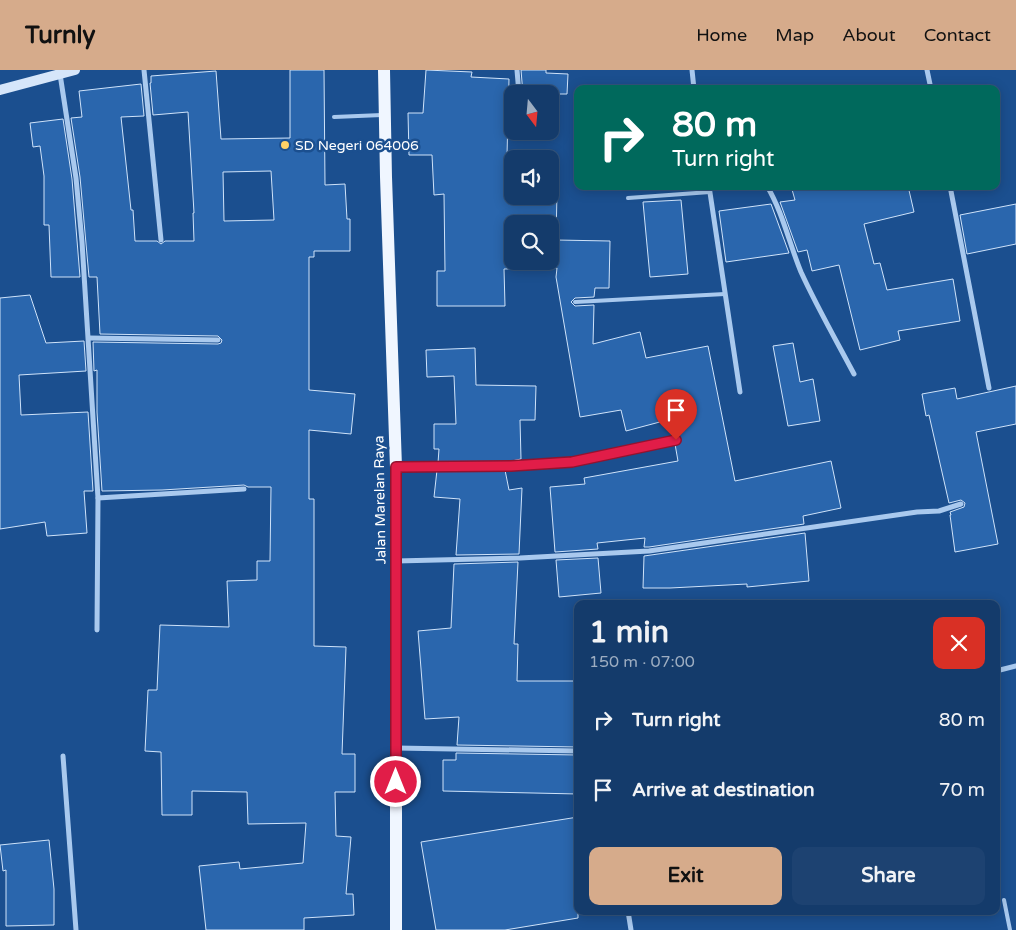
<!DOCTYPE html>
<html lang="en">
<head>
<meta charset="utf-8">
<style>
  body { margin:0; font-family:"Varela Round",sans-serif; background:#1d4271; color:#f1f3f6; height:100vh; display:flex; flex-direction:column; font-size:19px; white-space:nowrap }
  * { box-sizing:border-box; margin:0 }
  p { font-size:16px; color:#9dadc1 }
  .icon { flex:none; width:28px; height:28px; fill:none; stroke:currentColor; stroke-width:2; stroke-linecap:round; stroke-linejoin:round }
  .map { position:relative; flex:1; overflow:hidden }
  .details { position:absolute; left:574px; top:530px; width:426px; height:315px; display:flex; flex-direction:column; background:#143b6b; border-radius:10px; box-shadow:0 2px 12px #0003,0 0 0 1px #33557e }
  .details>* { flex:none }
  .hud { position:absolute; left:574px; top:15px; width:426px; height:105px; border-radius:10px; box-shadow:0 2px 12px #0003,0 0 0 1px #33557e; background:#00695c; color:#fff; overflow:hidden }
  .needle { width:32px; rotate:164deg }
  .tools { position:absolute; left:504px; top:15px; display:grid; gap:10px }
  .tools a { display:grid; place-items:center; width:55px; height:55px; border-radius:10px; background:#143b6b; box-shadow:0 2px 12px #0003,0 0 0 1px #33557e; font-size:25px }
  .pin { position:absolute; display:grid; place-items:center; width:42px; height:42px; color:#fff; margin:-51px -21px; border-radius:50% 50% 50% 0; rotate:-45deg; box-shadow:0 0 5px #0007 }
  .pin .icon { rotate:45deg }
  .me { position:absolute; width:55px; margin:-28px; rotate:0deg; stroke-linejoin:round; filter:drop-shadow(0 0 4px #0008) }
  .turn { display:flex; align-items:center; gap:18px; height:105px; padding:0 15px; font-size:22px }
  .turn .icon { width:65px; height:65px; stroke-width:2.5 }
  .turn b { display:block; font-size:35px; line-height:42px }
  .round { display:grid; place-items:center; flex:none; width:52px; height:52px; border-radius:10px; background:#1d4271 }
  .head { display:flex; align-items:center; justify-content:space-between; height:85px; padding:0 15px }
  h1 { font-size:30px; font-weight:700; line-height:38px }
  .primary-button { display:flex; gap:10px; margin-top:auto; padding:10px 15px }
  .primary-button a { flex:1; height:58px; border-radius:10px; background:#d6ab8b; color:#111; font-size:20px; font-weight:700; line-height:58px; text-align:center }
  .primary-button a+a { background:#1d4271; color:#f1f3f6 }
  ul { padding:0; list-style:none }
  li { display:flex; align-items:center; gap:15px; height:70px; padding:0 15px }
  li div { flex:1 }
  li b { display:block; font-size:19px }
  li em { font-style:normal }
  header { display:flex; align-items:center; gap:30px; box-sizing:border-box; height:70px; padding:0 25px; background:#d6ab8b; color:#111 }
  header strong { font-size:24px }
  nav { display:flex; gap:28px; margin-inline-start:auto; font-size:18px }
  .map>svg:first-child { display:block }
  .building { fill:#2a66ad; stroke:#cfe3fa; fill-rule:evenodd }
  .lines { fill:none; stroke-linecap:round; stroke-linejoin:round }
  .lane { stroke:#a9c9ee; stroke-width:4 }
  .street { stroke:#a9c9ee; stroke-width:5 }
  .secondary { stroke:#d6e6fa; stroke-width:10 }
  .primary { stroke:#f0f6ff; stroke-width:12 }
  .route-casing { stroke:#92132f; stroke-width:12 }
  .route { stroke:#e11d48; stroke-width:9 }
  .poi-dot { fill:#ffd166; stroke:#1b4f8f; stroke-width:2 }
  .labels { text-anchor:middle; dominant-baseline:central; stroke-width:5; stroke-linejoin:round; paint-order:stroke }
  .poi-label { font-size:14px; fill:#fff; stroke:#1b4f8f; text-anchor:start }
  .street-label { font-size:14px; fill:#fff; stroke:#1b4f8f }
</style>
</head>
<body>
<header>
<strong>Turnly</strong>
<nav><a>Home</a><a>Map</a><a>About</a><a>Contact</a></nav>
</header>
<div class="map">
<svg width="1016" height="860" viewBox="0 0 1016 860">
  <rect width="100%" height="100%" fill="#1b4f8f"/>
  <g class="building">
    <path d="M290,0H324L325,115L345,114L347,149H350V181H314V187H309V320L355,324L351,364L309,360V429H314V576L346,577L342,684H355V722H335L336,766L351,767L346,824H353L354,845L304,848V860H206L199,796L239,792L240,799L303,793L306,753L248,754L247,722L192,721V745H162L161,682L145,681L148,620H157L160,555L229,557L227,511L257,510V491H270L271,417H248L244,415L162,420L102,421L97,342V300L94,301L93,272L218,274L221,273L222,270L218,266L100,264L97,207H89L80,107L71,48L82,47L79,21L141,14L144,46L121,47L131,140H133L135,171H157L161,174L165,171H194L193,143H194L188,42L153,45L150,13H151V6L216,1L221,69L290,68ZM271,101L274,150L224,151L223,102Z"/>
    <polygon points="426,0 472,2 471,7 509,9 506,123 512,123 512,126 550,126 550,123 557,122 556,170 610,171 609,218 595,218 594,227 575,228 571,232 575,236 594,235 593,274 640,262 646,288 708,276 735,411 831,391 841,438 803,446 804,454 649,477 644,477 645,468 597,473 598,479 555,482 550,417 585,414 584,408 678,391 675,374 679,372 680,369 678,367 674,367 671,349 626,361 621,340 580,347 556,207 557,198 555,198 553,187 550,187 550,154 512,154 512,191 540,191 540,198 504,199 505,236 437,236 437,201 445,201 444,124 434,125 432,85 409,85 408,43 423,43"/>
    <polygon points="521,0 546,0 546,3 568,4 567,24 523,24"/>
    <polygon points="63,49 72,109 80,207 51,207 49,155 44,155 44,106 40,76 33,77 30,53"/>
    <polygon points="791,116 908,116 914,142 864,154 874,194 880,193 887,220 953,209 960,251 898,261 900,270 860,280 839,195 812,201 807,180 798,182 780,132 795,130"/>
    <polygon points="681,130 688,204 650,207 643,132"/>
    <polygon points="771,134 789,183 726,192 719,141"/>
    <polygon points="1016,134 1016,174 967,184 960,145"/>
    <polygon points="30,225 46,273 84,271 86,301 19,305 21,345 88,342 93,421 84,421 87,463 47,466 45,452 0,459 0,228"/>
    <polygon points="793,273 800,312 813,309 820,351 788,356 773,276"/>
    <polygon points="475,278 476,315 536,316 535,350 520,350 521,389 507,392 438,393 439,379 434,379 434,354 456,354 454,306 427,307 426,280"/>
    <polygon points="1016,316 1016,354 976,362 998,474 955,482 950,445 951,445 950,442 964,437 965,433 961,430 949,433 929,345 926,346 922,324 955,318 957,329"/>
    <polygon points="437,400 505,400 509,420 522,418 519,484 456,485 460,429 434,427"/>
    <polygon points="805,463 809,511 747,517 747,514 670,518 643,518 644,486"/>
    <polygon points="598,488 601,523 559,527 556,490"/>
    <polygon points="518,492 514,574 518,574 517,611 578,611 578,677 457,675 459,647 425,649 418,561 451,558 454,494"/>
    <polygon points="456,683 578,685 578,724 443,721 443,690 456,690"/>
    <polygon points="578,747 578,848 505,860 436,860 421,772"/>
    <polygon points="49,770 54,819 54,855 6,856 6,800 3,801 0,775"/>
  </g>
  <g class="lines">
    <g class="lane">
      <polyline points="334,47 382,45"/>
      <polyline points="628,128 710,122"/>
      <polyline points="575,232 725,224"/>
      <polyline points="398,397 511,396 573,391 676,370"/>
      <polyline points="1004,830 1010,860"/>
    </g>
    <g class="street">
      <polyline points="144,0 161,170"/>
      <polyline points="517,0 519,24"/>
      <polyline points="692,0 694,19"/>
      <polyline points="927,0 931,19"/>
      <polyline points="60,4 76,108 82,172 98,428 244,419"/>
      <polyline points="709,116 740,322"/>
      <path d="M767,116C783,143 789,173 801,202C817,237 836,270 854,304"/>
      <polyline points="950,116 989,318"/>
      <polyline points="89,268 218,270"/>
      <polyline points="396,491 520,488 649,481 917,442 939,441 961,434"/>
      <polyline points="97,560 98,428"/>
      <polyline points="996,601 1016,596"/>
      <polyline points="396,678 578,681"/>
      <polyline points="63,686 76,860"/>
      <polyline points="628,841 631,860"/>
    </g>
    <polyline class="secondary" points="0,20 75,0"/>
    <polyline class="primary" points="384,0 386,107 396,397 396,860"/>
  </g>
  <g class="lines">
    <defs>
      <polyline id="route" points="396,712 396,397 511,396 572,392 676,370"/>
    </defs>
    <use href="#route" class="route-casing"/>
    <use href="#route" class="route"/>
  </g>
  <circle class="poi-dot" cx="285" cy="75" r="5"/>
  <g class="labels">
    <g class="poi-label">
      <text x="295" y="75">SD Negeri 064006</text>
    </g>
    <g class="street-label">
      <text transform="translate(380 430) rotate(-91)">Jalan Marelan Raya</text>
    </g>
  </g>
</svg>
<div class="tools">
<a><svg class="needle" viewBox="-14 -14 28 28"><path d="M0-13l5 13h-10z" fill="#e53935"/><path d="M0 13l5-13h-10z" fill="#9dadc1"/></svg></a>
<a><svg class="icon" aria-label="sound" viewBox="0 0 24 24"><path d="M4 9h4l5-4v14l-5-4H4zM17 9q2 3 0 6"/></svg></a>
<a><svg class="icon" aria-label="search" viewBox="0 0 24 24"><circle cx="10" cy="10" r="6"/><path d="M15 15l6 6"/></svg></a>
</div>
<div class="pin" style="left:676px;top:370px;background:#d93025"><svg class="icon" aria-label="arrive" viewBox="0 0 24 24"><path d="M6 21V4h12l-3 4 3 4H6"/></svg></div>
<svg class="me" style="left:396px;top:712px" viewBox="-20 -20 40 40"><circle r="17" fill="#e11d48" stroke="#fff" stroke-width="3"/><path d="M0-11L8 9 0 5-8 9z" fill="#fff"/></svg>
<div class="hud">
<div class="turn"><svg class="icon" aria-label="right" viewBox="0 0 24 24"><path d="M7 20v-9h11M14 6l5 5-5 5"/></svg><div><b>80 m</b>Turn right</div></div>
</div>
<section class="details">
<div class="head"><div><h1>1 min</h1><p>150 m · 07:00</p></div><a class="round" style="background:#d93025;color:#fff"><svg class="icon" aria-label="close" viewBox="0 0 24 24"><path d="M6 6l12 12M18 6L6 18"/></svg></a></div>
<ul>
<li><svg class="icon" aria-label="right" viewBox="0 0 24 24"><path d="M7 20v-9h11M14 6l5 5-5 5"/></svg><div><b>Turn right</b></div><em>80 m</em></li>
<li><svg class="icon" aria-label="arrive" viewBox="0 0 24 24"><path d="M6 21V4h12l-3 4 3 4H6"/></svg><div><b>Arrive at destination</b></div><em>70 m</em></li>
</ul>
<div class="primary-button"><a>Exit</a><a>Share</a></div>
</section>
</div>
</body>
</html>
